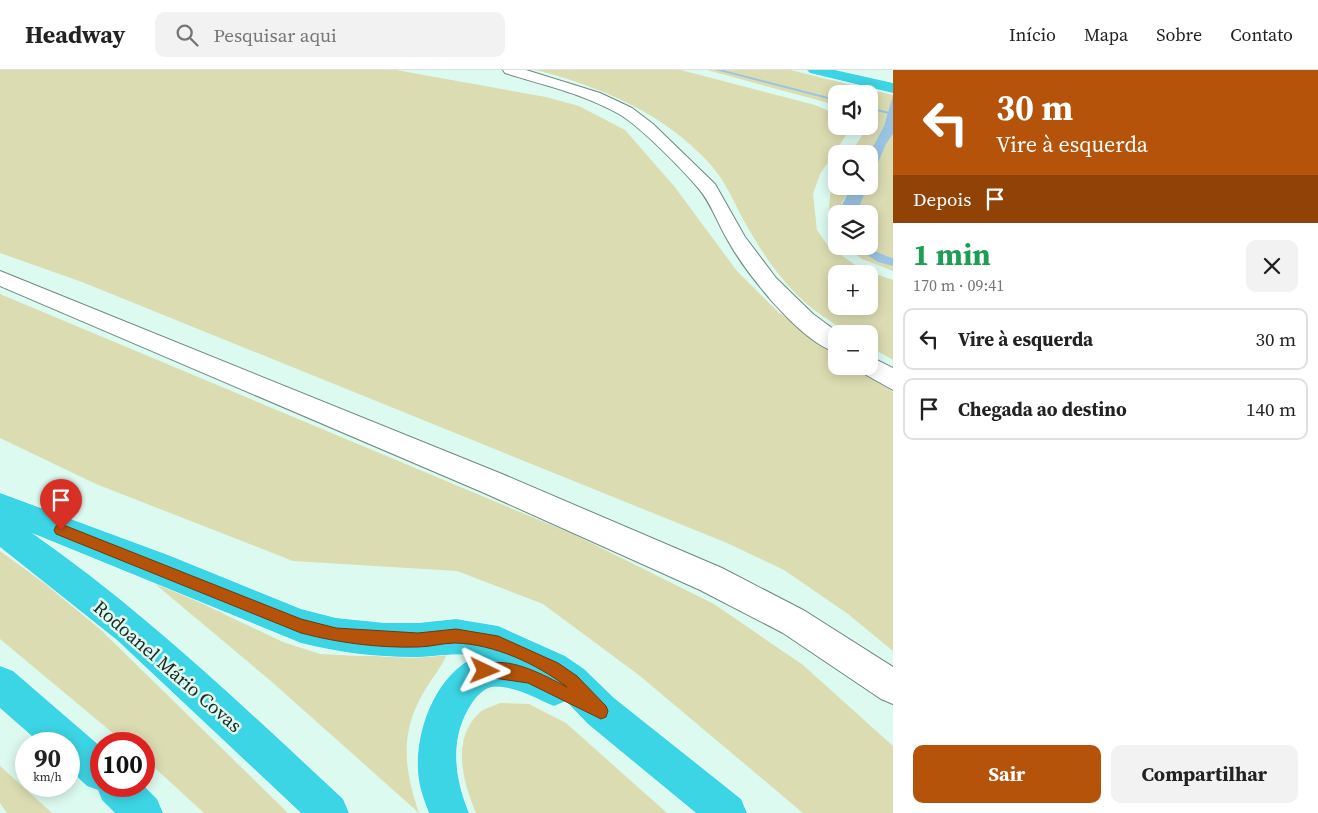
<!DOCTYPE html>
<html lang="pt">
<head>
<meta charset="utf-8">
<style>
  body { margin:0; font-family:"Source Serif 4",serif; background:#f2f2f2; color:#222; height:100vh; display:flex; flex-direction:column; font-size:19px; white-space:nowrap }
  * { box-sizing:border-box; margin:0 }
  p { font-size:16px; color:#767676 }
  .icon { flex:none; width:28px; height:28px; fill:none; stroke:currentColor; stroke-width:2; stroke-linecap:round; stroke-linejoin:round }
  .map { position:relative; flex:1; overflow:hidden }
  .details { display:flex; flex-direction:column; background:#fff; width:425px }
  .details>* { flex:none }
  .hud { background:#b45309; color:#fff; overflow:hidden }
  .fabs { position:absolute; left:828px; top:15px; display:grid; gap:10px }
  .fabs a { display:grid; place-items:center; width:50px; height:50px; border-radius:10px; background:#fff; box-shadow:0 2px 12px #0003; font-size:25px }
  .speed { position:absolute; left:15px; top:662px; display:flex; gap:10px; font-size:25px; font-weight:700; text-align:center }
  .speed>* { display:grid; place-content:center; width:65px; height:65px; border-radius:50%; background:#fff; box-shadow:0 2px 12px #0003; line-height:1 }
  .speed small { font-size:12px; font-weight:400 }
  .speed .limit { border:8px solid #d22; background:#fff; color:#111 }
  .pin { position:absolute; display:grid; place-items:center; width:42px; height:42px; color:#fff; margin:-51px -21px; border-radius:50% 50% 50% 0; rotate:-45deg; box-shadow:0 0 5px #0007 }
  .pin .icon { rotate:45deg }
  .me { position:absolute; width:55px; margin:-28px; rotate:92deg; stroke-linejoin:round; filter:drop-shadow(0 0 4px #0008) }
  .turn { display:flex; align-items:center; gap:18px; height:105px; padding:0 20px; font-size:22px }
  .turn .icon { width:65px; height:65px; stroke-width:2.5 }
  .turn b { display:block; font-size:35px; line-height:42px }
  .then { display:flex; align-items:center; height:48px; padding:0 20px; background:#0003; gap:10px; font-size:19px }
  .round { display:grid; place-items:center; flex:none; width:52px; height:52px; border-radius:10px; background:#f2f2f2 }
  .summary { display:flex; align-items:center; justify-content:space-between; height:85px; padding:0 20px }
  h1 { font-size:30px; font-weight:700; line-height:38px; color:#1e9e55 }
  .cta { display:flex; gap:10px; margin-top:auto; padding:10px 20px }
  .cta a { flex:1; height:58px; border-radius:10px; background:#b45309; color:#fff; font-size:20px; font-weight:700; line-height:58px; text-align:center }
  .cta a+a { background:#f2f2f2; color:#222 }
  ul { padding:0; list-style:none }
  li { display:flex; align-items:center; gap:15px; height:62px; margin:0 10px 8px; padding:0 10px; border:2px solid #e0e0e0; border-radius:10px }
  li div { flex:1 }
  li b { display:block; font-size:19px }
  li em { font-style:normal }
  header { display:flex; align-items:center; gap:30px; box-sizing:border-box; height:70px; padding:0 25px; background:#fff; border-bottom:1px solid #e0e0e0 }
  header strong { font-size:24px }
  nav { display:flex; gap:28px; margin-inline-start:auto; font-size:18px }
  .search { width:350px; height:45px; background:#f2f2f2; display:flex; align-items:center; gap:12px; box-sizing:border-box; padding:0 18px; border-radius:10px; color:#767676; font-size:19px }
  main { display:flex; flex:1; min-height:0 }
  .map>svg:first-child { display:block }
  .green { fill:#dbdcb2; fill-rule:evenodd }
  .water { fill:#9ac4e1 }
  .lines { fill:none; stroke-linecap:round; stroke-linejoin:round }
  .stream { fill:#9ac4e1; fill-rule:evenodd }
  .street-casing { stroke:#6d867e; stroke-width:2 }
  .highway-casing { stroke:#fff; stroke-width:1 }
  .street { fill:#fff; fill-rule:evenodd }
  .highway { fill:#3cd5e5; fill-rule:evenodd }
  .route { fill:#b45309; stroke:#753606 }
  .labels { text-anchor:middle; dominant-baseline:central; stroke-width:5; stroke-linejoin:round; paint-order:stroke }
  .near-street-label { font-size:19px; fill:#1b2622; stroke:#ddfaf0 }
</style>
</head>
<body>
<header>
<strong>Headway</strong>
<div class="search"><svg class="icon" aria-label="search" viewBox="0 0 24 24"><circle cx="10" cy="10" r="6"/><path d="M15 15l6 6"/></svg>Pesquisar aqui</div>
<nav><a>Início</a><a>Mapa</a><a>Sobre</a><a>Contato</a></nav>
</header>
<main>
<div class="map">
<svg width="893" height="743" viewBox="0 0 893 743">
  <rect width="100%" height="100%" fill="#ddfaf0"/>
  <g class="green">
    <polygon points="0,0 396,0 546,27 579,36 625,60 674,116 737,201 778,242 836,284 836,296 855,296 893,322 893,581 848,544 784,500 727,473 82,212 0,183"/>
    <path d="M536,0H681L815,35L836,44V56H849L850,59L820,104L813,124L817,160L828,176L861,199L893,210V290L869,276V264C845,264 844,260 824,247C788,223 764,187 743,149C733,130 725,111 710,94C664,43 601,17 536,0ZM836,204H869V236H836Z"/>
    <polygon points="707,0 790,0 893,25 884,56 869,84 850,84 867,58 866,56 869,56 869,24 836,24 836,35"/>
    <polygon points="893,64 893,188 877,183 866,176 869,176 869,144 856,144 886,74"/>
    <path d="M836,105V116H851L836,144V169C826,158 828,118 836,105Z"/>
    <path d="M845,176C854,176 879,192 893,196V201L862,189Z"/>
    <polygon points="0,224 575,465 714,534 803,595 893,676 893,743 803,743 640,606 543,534 457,501 293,491 96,414 0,368"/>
    <polygon points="0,481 44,513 101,560 288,743 204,743 144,688 144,674 126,674 0,569"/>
    <path d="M148,508L283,572L320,584L360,586L447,584C441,598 433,607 425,620C399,663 404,698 419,743L272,612Z"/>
    <path d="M500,633L529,634L566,653L667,743H476C463,712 451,670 479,643C484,638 494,636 500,633Z"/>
    <polygon points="0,696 52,743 7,743 0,733"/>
  </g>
  <g class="water">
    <polygon points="893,25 893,64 886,74 869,114 869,84 884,56"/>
    <polygon points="851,116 868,116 856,144 838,144"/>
    <path d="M853,176C868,176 879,184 893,188V196L878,192Z"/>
  </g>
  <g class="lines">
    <g class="stream">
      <polygon points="716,0 723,0 836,29 836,31"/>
      <polygon points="869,37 893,43 893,45 869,39"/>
    </g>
    <defs>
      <g id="street">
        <path d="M503,0H526L600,23L632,38L653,54L715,114L745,167L776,208L813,244L840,264H836V282C800,272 745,202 727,169C718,154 711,133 699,119C682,99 641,57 619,44C584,24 543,15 505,3Z"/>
        <polygon points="0,201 502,404 722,498 805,541 893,597 893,634 881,629 783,563 700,520 482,422 0,216"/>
        <polygon points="869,286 893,298 893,320 861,302 858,296 869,296"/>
      </g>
      <g id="highway">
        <polygon points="807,0 835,0 893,13 893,23 810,3"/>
        <path d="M0,423L168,485L301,539L336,548L385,553H418L456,549L498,556L565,586L584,599L614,628L741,729L747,743H696L588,654L566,631L554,636C535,628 514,615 492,617C484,618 476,627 472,633C449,667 454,707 469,743H429C424,730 419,717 418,702C415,660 436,604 477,586C453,582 435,587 412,587C374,587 338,582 301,573L32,463C144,541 243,636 343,729L349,743H301L117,570L0,477Z"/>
        <polygon points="0,596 13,601 101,677 101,716 144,716 157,729 163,743 115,743 102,730 98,720 87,716 69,699 69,674 41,674 0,638"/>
      </g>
    </defs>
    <use href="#street" class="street-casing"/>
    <use href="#highway" class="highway-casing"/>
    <use href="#street" class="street"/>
    <use href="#highway" class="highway"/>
  </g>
  <path class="route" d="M61,454L301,549L336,558L418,563L456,559L498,566L558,593L577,606L606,636L608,641L606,647L601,649L528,613L480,606L478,601L480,596C508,584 543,605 567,617C537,594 494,574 455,573C443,573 430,577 418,577C378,578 339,573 301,563L56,464L54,460L56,456Z"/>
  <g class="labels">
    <g class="near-street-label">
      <text transform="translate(168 596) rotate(41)">Rodoanel Mário Covas</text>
    </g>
  </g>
</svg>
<div class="fabs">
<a><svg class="icon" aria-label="sound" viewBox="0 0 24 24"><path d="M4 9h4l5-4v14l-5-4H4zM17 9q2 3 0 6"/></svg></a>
<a><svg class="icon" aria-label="search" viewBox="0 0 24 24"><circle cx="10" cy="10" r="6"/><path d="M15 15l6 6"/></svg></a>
<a><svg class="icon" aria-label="layers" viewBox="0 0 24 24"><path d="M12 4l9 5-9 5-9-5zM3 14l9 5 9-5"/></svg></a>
<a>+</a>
<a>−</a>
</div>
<div class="speed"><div>90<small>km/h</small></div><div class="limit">100</div></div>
<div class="pin" style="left:61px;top:460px;background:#d93025"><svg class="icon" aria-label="arrive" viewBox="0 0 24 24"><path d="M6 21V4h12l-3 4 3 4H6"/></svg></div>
<svg class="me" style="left:485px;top:601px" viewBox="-20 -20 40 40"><path d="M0-17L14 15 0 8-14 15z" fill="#b45309" stroke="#fff" stroke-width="4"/></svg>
</div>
<section class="details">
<div class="hud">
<div class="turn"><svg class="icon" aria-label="left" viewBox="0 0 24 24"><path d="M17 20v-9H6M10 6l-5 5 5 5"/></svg><div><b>30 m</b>Vire à esquerda</div></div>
<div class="then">Depois<svg class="icon" aria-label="arrive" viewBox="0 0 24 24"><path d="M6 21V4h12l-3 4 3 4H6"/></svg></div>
</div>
<div class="summary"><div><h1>1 min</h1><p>170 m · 09:41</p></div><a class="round"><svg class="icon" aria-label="close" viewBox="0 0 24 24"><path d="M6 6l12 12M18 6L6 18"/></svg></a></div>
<ul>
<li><svg class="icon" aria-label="left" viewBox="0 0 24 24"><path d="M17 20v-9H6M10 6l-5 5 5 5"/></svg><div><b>Vire à esquerda</b></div><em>30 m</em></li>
<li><svg class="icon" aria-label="arrive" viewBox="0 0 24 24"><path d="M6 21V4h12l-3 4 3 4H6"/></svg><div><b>Chegada ao destino</b></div><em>140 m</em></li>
</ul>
<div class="cta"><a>Sair</a><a>Compartilhar</a></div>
</section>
</main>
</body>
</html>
